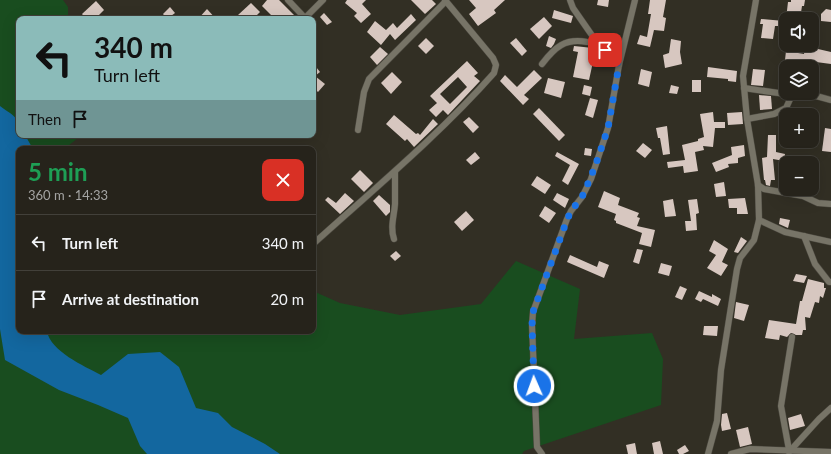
<!DOCTYPE html>
<html lang="en">
<head>
<meta charset="utf-8">
<style>
  body { margin:0; font-family:Lato,sans-serif; background:#2e2b24; color:#f1f3f6; height:100vh; display:flex; flex-direction:column; font-size:15px; white-space:nowrap }
  * { box-sizing:border-box; margin:0 }
  p { font-size:13px; color:#a4a4a3 }
  .icon { flex:none; width:22px; height:22px; fill:none; stroke:currentColor; stroke-width:2; stroke-linecap:round; stroke-linejoin:round }
  .map { position:relative; flex:1; overflow:hidden }
  .sheet { position:absolute; left:16px; top:146px; width:300px; height:188px; display:flex; flex-direction:column; background:#26231b; border-radius:8px; box-shadow:0 4px 16px #0002,0 0 0 1px #42403a }
  .sheet>* { flex:none }
  .banner { position:absolute; left:16px; top:16px; width:300px; height:122px; border-radius:8px; box-shadow:0 4px 16px #0002,0 0 0 1px #42403a; background:#8bbbb9; color:#111; overflow:hidden }
  .tools { position:absolute; left:779px; top:12px; display:grid; gap:8px }
  .tools a { display:grid; place-items:center; width:40px; height:40px; border-radius:8px; background:#26231b; box-shadow:0 4px 16px #0002,0 0 0 1px #42403a; font-size:20px }
  .pin { position:absolute; display:grid; place-items:center; width:34px; height:34px; color:#fff; margin:-17px; border-radius:8px; box-shadow:0 2px 6px #0006 }
  .me { position:absolute; width:44px; margin:-22px; rotate:358deg; stroke-linejoin:round; filter:drop-shadow(0 0 3px #0008) }
  .turn { display:flex; align-items:center; gap:14px; height:84px; padding:0 12px; font-size:18px }
  .turn .icon { width:52px; height:52px; stroke-width:2.5 }
  .turn b { display:block; font-size:28px; line-height:34px }
  .then { display:flex; align-items:center; height:38px; padding:0 12px; background:#0003; gap:8px; font-size:15px }
  .round { display:grid; place-items:center; flex:none; width:42px; height:42px; border-radius:8px; background:#2e2b24 }
  .overview { display:flex; align-items:center; justify-content:space-between; height:68px; padding:0 12px }
  h1 { font-size:24px; font-weight:700; line-height:30px; color:#1e9e55 }
  ul { padding:0; list-style:none }
  li { display:flex; align-items:center; gap:12px; height:56px; padding:0 12px; border-top:1px solid #42403a }
  li div { flex:1 }
  li b { display:block; font-size:15px }
  li em { font-style:normal }
  .map>svg:first-child { display:block }
  .green { fill:#194d1f }
  .water { fill:#13679f }
  .building { fill:#d7c7c0; fill-rule:evenodd }
  .lines { fill:none; stroke-linecap:round; stroke-linejoin:round }
  .minor-casing { stroke:#4d4a41; stroke-width:7 }
  .minor { stroke:#777467; stroke-width:6 }
  .route { stroke:#1a73e8; stroke-width:7; stroke-dasharray:0 12.6 }
</style>
</head>
<body>
<div class="map">
<svg width="831" height="454" viewBox="0 0 831 454">
  <rect width="100%" height="100%" fill="#322f24"/>
  <polygon class="green" points="0,0 63,0 68,7 68,19 19,19 19,135 82,135 64,149 19,149 19,331 313,331 313,291 340,303 400,315 481,304 516,261 580,289 574,339 652,333 663,359 661,405 524,451 522,454 0,454"/>
  <path class="water" d="M0,106C15,117 19,116 19,135H25L33,149H19V331H47C50,351 84,366 101,375L128,354L160,352L179,367L196,408L218,413L232,427L265,444L280,454H147L140,446L128,418L98,405L59,390L5,360L0,329Z"/>
  <g class="building">
    <polygon points="267,0 279,0 298,19 275,19 262,6"/>
    <polygon points="347,0 366,0 362,4 371,14 361,23 354,16 357,13 345,3"/>
    <polygon points="411,0 432,0 436,4 425,14"/>
    <polygon points="469,0 505,0 494,10 496,13 478,26 469,14 476,8"/>
    <polygon points="598,0 609,0 608,7 597,5"/>
    <polygon points="650,0 666,0 663,17 666,18 664,31 654,30 650,47 637,44 640,35 647,37 651,14 648,14"/>
    <polygon points="791,0 805,0 804,6 802,6 800,19 786,19 788,2 791,2"/>
    <polygon points="96,1 104,10 95,19 86,19 82,14"/>
    <polygon points="251,3 260,12 253,19 242,19 238,15"/>
    <polygon points="170,7 175,13 167,19 163,14"/>
    <polygon points="207,9 216,19 198,19"/>
    <polygon points="826,9 831,10 831,22 821,21 821,14"/>
    <polygon points="554,10 573,16 571,23 552,18"/>
    <polygon points="324,13 332,22 327,25 320,17"/>
    <polygon points="411,14 416,20 395,40 390,34 381,45 367,32 375,21 386,30 393,23 397,28"/>
    <polygon points="544,17 552,26 539,39 530,29"/>
    <polygon points="761,19 784,21 783,26 775,26 773,39 761,38 763,24 760,24"/>
    <polygon points="549,36 556,39 554,44 551,48 546,46"/>
    <polygon points="426,38 434,46 426,54 418,46"/>
    <polygon points="516,38 527,51 522,56 510,43"/>
    <polygon points="671,39 681,41 680,52 682,64 665,68 663,55 669,53"/>
    <polygon points="574,46 593,48 590,61 593,62 589,80 573,77 578,52 573,51"/>
    <polygon points="805,46 831,52 831,64 816,62 815,66 785,60 786,51 804,54"/>
    <polygon points="380,47 388,54 377,65 370,57"/>
    <path d="M467,61L478,73L474,76L480,81L448,115L443,110L436,117L429,110L437,103L430,96ZM458,77L467,87L450,104L440,94Z"/>
    <polygon points="313,63 320,72 315,76 325,84 318,92 313,87"/>
    <polygon points="708,67 737,71 736,82 728,81 728,79 707,77"/>
    <polygon points="641,69 652,72 649,87 638,84"/>
    <polygon points="753,69 765,70 763,86 751,85"/>
    <polygon points="534,70 542,78 524,95 529,99 523,105 500,81 505,75 517,87"/>
    <polygon points="392,72 402,82 391,94 381,83"/>
    <polygon points="548,78 565,82 561,98 544,93"/>
    <rect x="692" y="80" width="9" height="12"/>
    <polygon points="584,85 592,87 590,96 582,94"/>
    <polygon points="671,85 679,87 677,94 669,93"/>
    <polygon points="759,95 771,96 772,109 760,110"/>
    <polygon points="590,98 598,100 593,118 585,115"/>
    <polygon points="539,108 565,135 559,141 533,114"/>
    <polygon points="713,112 714,122 725,122 725,128 715,128 713,147 703,146 704,150 695,152 698,171 684,173 683,166 668,168 667,162 685,160 682,145 698,141 698,139 704,137 700,114"/>
    <polygon points="742,112 743,124 728,125 727,113"/>
    <polygon points="394,115 416,134 418,133 420,135 433,119 438,124 414,147 407,139 405,141 386,124"/>
    <polygon points="469,117 479,127 473,133 463,122"/>
    <polygon points="667,126 670,154 663,155 660,138 658,138 656,128"/>
    <polygon points="825,128 831,129 831,152 822,151"/>
    <polygon points="768,135 776,135 776,152 785,154 784,161 773,159 775,180 771,180 770,186 766,185 765,180 764,180 762,158 767,157"/>
    <polygon points="643,143 652,150 645,158 636,151"/>
    <polygon points="744,145 745,156 738,158 738,163 728,164 729,167 716,172 712,163 732,155 731,147"/>
    <polygon points="585,148 592,149 591,156 584,155"/>
    <polygon points="475,152 480,158 471,165 466,160"/>
    <polygon points="557,152 579,164 568,185 562,181 570,165 555,156"/>
    <polygon points="360,170 373,183 364,192 351,179"/>
    <polygon points="537,176 551,185 545,194 531,185"/>
    <polygon points="724,182 726,196 716,197 714,184"/>
    <polygon points="604,191 620,198 618,205 639,213 637,217 640,218 637,226 655,230 651,247 639,244 642,233 616,223 616,221 614,220 616,214 598,207"/>
    <polygon points="345,193 354,201 340,214 325,200 328,197 336,203"/>
    <polygon points="557,193 569,199 565,208 553,200"/>
    <polygon points="379,195 390,205 390,212 386,216 373,201"/>
    <polygon points="745,198 748,214 737,214 737,208 729,208 728,199"/>
    <polygon points="673,199 676,216 665,217 663,201"/>
    <polygon points="697,199 699,213 696,214 697,230 686,231 685,221 691,221 688,200"/>
    <polygon points="545,206 556,213 549,223 539,216"/>
    <polygon points="466,211 474,220 462,231 454,222"/>
    <polygon points="780,218 790,220 788,228 779,224"/>
    <polygon points="741,237 747,241 738,253 734,252"/>
    <polygon points="714,240 728,249 722,262 728,265 721,276 707,268 716,255 709,251"/>
    <polygon points="637,249 643,250 639,264 633,262"/>
    <polygon points="396,251 401,256 395,261 390,256"/>
    <polygon points="570,255 597,267 599,261 609,265 604,278 567,262"/>
    <polygon points="661,263 672,266 669,276 658,273"/>
    <polygon points="796,274 807,276 804,283 793,281"/>
    <polygon points="808,279 824,283 824,288 826,288 823,298 820,296 819,303 815,302 810,318 805,317 806,330 803,330 802,335 796,335 791,333 787,337 780,335 779,340 765,338 769,320 796,324 800,301 802,301"/>
    <polygon points="680,286 687,289 682,300 675,297"/>
    <polygon points="699,291 712,297 712,294 721,299 718,306 703,299 701,302 695,299"/>
    <polygon points="736,302 749,305 744,321 734,318"/>
    <polygon points="704,326 718,326 717,336 703,335"/>
    <polygon points="727,413 731,429 722,431 721,425 722,414"/>
    <polygon points="801,414 805,426 790,430 788,418"/>
    <polygon points="748,427 752,444 740,447 736,430"/>
    <polygon points="660,441 663,454 654,454 652,443"/>
    <polygon points="635,443 637,454 628,454 626,445"/>
    <polygon points="685,445 689,451 683,454 679,454 677,450"/>
  </g>
  <g class="lines">
    <defs>
      <g id="minor">
        <polyline points="288,0 305,18 323,0"/>
        <polyline points="570,0 573,8 598,44"/>
        <polyline points="756,0 743,76 747,119 758,185 759,220 785,232 831,242"/>
        <path d="M542,64C555,47 565,38 587,42C590,42 594,42 597,43C603,46 614,60 619,65"/>
        <polyline points="744,88 792,95 809,94 831,100"/>
        <polyline points="747,119 774,114 786,108 792,95"/>
        <polyline points="358,130 364,92 369,79 446,1"/>
        <polyline points="758,185 764,189 803,196 818,203 831,204"/>
        <polyline points="804,236 815,264 829,282 831,282"/>
        <path d="M394,239C390,227 394,217 395,204C395,193 395,182 395,172"/>
        <path d="M313,244C374,189 439,135 494,73L496,65L493,58L445,0"/>
        <polyline points="789,450 781,406 792,337"/>
        <polyline points="789,452 819,419 831,408"/>
        <polyline points="542,454 537,447 532,325 533,312 567,219 571,211 582,197 591,179 608,128 619,65 635,0"/>
        <polyline points="708,454 717,421 721,370 737,269 740,258 754,240 759,220"/>
        <polyline points="731,454 750,449 831,452"/>
      </g>
    </defs>
    <use href="#minor" class="minor-casing"/>
    <use href="#minor" class="minor"/>
  </g>
  <g class="lines">
    <polyline class="route" points="534,386 532,325 533,312 567,220 571,211 582,197 590,179 598,158 608,128 619,65 605,50"/>
  </g>
</svg>
<div class="tools">
<a><svg class="icon" aria-label="sound" viewBox="0 0 24 24"><path d="M4 9h4l5-4v14l-5-4H4zM17 9q2 3 0 6"/></svg></a>
<a><svg class="icon" aria-label="layers" viewBox="0 0 24 24"><path d="M12 4l9 5-9 5-9-5zM3 14l9 5 9-5"/></svg></a>
<a>+</a>
<a>−</a>
</div>
<div class="pin" style="left:605px;top:50px;background:#d93025"><svg class="icon" aria-label="arrive" viewBox="0 0 24 24"><path d="M6 21V4h12l-3 4 3 4H6"/></svg></div>
<svg class="me" style="left:534px;top:386px" viewBox="-20 -20 40 40"><circle r="17" fill="#1a73e8" stroke="#fff" stroke-width="3"/><path d="M0-11L8 9 0 5-8 9z" fill="#fff"/></svg>
<div class="banner">
<div class="turn"><svg class="icon" aria-label="left" viewBox="0 0 24 24"><path d="M17 20v-9H6M10 6l-5 5 5 5"/></svg><div><b>340 m</b>Turn left</div></div>
<div class="then">Then<svg class="icon" aria-label="arrive" viewBox="0 0 24 24"><path d="M6 21V4h12l-3 4 3 4H6"/></svg></div>
</div>
<section class="sheet">
<div class="overview"><div><h1>5 min</h1><p>360 m · 14:33</p></div><a class="round" style="background:#d93025;color:#fff"><svg class="icon" aria-label="close" viewBox="0 0 24 24"><path d="M6 6l12 12M18 6L6 18"/></svg></a></div>
<ul>
<li><svg class="icon" aria-label="left" viewBox="0 0 24 24"><path d="M17 20v-9H6M10 6l-5 5 5 5"/></svg><div><b>Turn left</b></div><em>340 m</em></li>
<li><svg class="icon" aria-label="arrive" viewBox="0 0 24 24"><path d="M6 21V4h12l-3 4 3 4H6"/></svg><div><b>Arrive at destination</b></div><em>20 m</em></li>
</ul>
</section>
</div>
</body>
</html>
